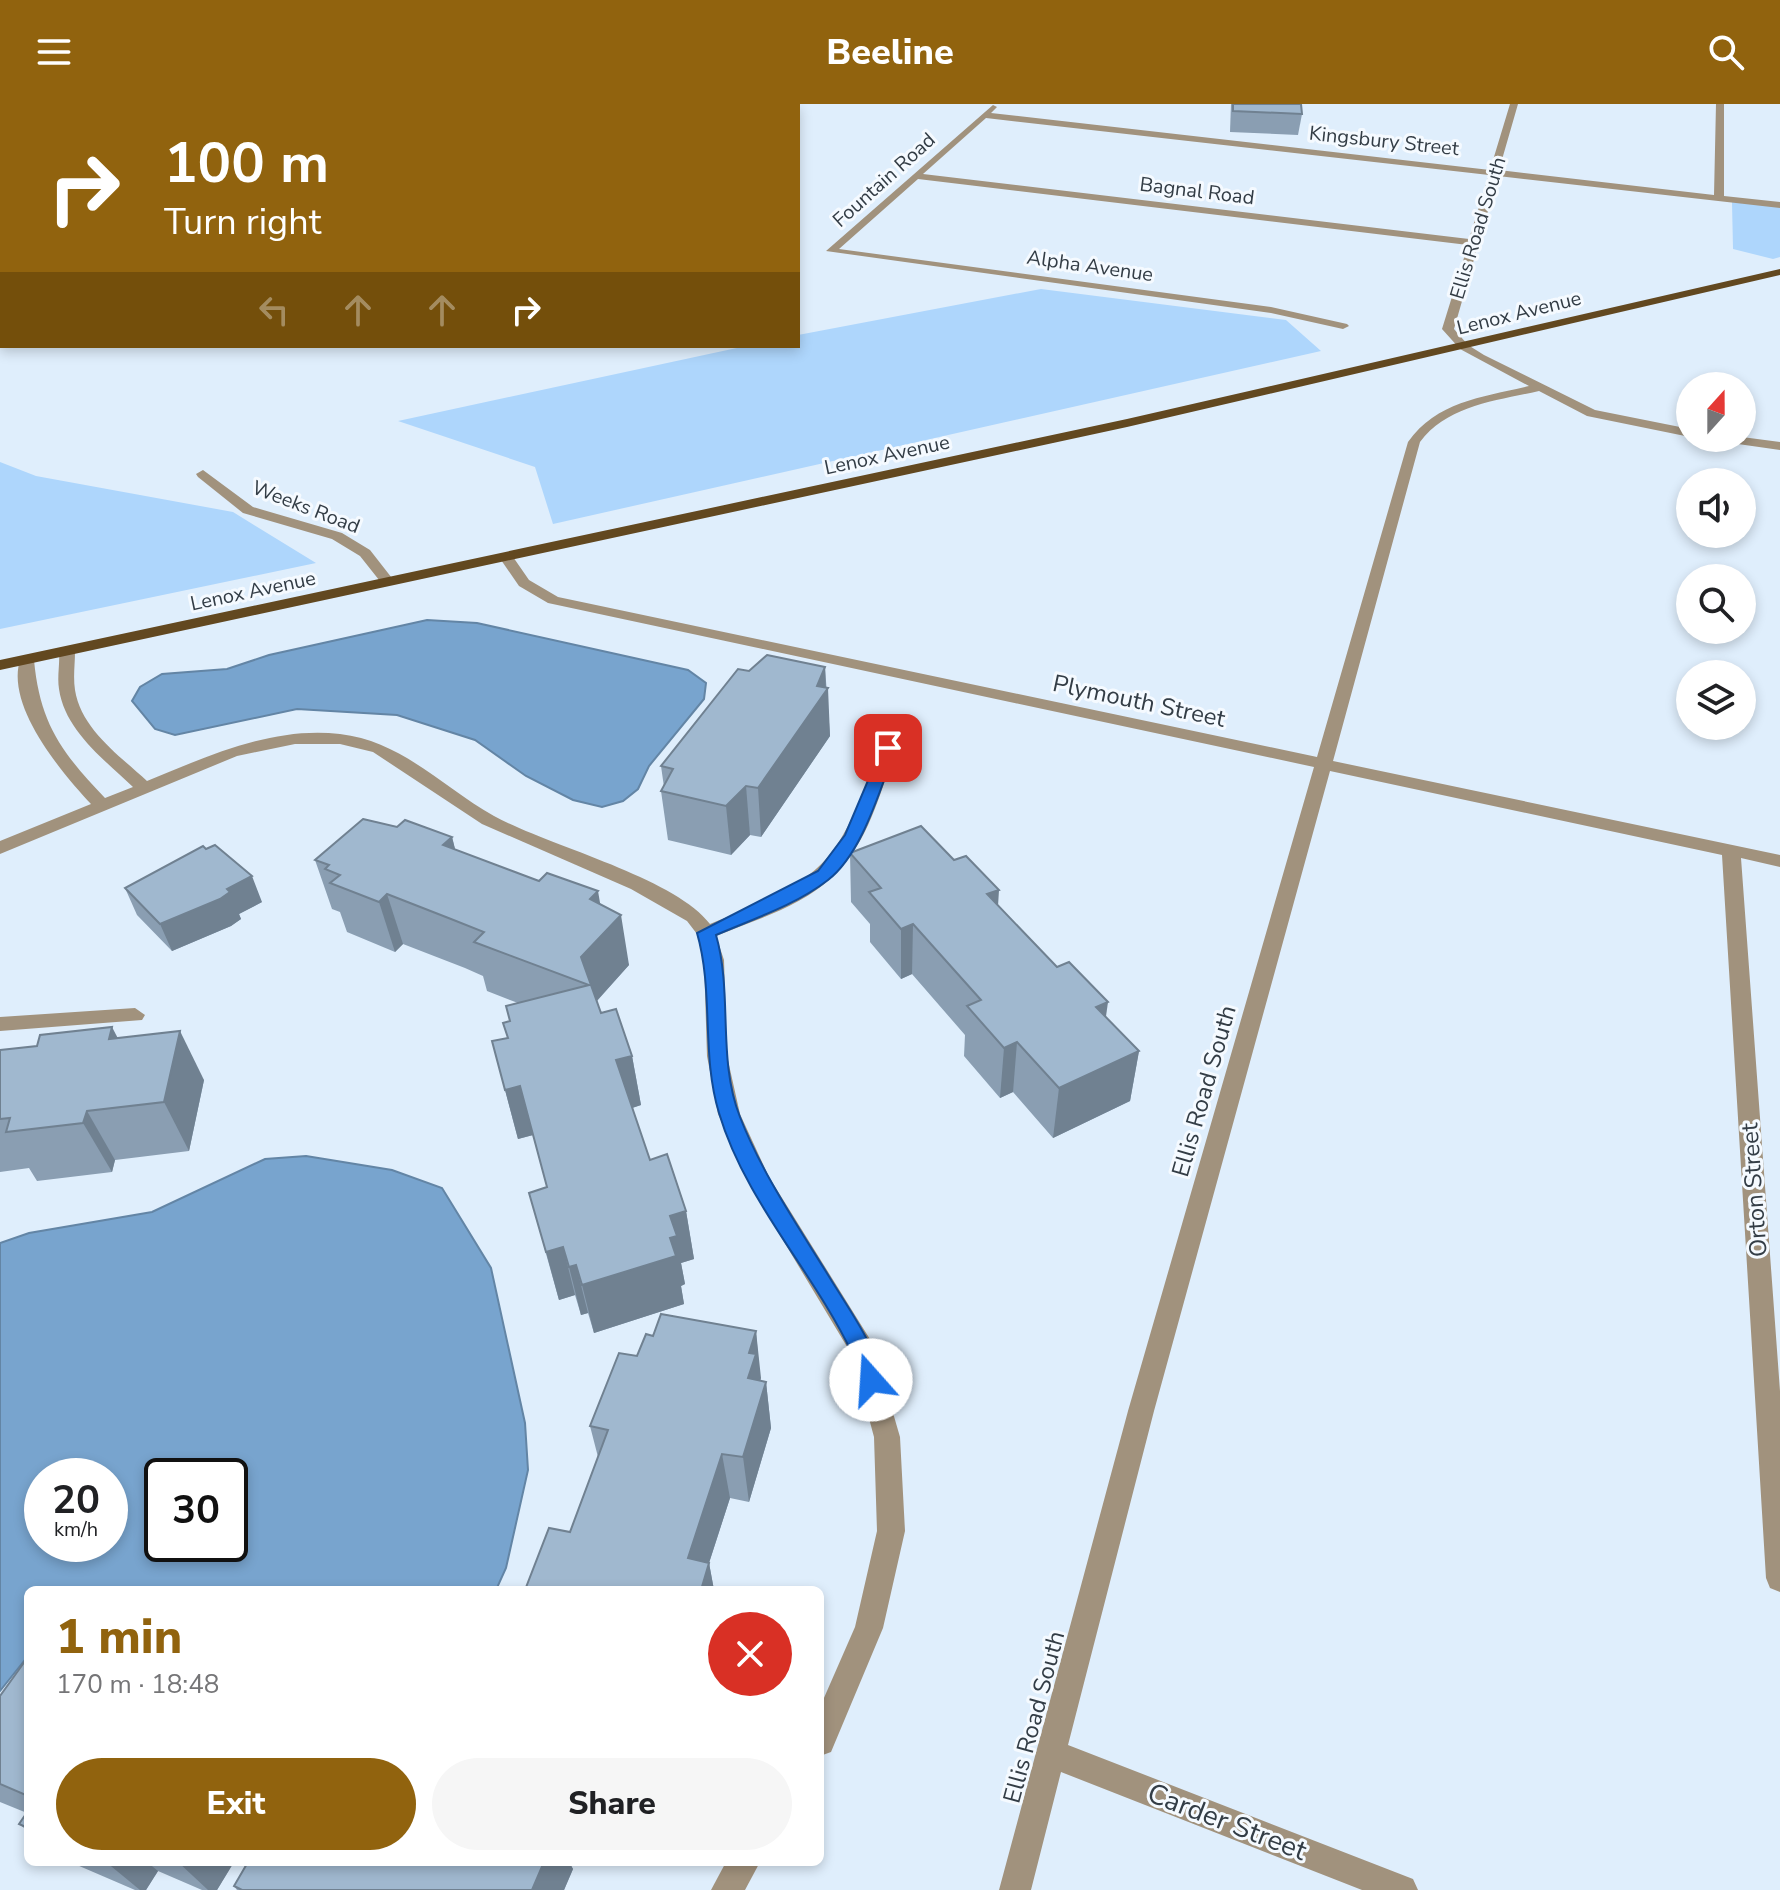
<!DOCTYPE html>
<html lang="en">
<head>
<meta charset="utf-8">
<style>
  body { margin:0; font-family:"Nunito Sans",sans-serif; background:#f6f6f6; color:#202124; height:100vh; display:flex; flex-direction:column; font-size:30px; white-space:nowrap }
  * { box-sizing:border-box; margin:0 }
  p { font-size:26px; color:#757577 }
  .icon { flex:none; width:44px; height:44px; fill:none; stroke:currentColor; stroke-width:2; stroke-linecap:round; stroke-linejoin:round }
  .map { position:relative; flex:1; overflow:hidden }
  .sheet { position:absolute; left:24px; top:1482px; width:800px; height:280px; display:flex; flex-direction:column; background:#fff; border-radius:12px; box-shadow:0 4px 12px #0003 }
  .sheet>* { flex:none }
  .hud { position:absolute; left:0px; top:0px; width:800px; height:244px; box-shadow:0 4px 12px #0003; background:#91630e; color:#fff; overflow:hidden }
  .needle { width:52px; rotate:21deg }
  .buttons { position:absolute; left:1676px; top:268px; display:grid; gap:16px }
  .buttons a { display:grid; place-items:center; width:80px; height:80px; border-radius:50%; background:#fff; box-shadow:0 4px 12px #0003; font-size:40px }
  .speed { position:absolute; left:24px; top:1354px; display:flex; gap:16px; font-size:40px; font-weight:700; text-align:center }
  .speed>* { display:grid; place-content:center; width:104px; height:104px; border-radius:50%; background:#fff; box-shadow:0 4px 12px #0003; line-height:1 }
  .speed small { font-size:20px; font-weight:400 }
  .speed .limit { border:4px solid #111; border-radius:12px; background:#fff; color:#111 }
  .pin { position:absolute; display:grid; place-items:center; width:68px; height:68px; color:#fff; margin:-34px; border-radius:16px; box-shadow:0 4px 12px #0006 }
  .me { position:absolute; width:88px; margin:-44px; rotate:341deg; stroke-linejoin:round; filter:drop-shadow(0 0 6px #0008) }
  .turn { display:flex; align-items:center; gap:28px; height:168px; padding:0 32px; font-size:36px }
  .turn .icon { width:104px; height:104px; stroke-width:2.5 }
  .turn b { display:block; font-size:56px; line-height:68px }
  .lanes { display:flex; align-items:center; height:76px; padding:0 32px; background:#0003; justify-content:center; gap:40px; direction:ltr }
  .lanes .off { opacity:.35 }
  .round { display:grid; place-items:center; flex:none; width:84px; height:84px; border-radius:42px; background:#f6f6f6 }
  .summary { display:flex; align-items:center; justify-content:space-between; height:136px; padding:0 32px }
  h1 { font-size:48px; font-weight:800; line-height:60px; color:#91630e }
  .cta { display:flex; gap:16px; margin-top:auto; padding:16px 32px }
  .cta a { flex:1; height:92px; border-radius:48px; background:#91630e; color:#fff; font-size:32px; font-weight:800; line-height:92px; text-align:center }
  .cta a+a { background:#f6f6f6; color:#202124 }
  header { display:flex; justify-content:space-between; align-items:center; height:104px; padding:0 32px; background:#91630e; color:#fff; font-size:36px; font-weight:800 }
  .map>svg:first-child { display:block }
  .green { fill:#aed6fc }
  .water { fill:#78a4ce; stroke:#6385a5; stroke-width:2; fill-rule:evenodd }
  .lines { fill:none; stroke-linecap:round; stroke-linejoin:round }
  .minor { fill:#a1927d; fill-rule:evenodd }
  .major { fill:#624820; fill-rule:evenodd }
  .wall { fill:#8a9eb2 }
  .shaded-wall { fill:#708191 }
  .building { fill:#a0b8cf; stroke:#708191; stroke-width:2 }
  .route { fill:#1a73e8; stroke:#114b97; stroke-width:2 }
  .labels { text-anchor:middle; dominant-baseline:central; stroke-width:6; stroke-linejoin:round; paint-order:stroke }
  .far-street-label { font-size:20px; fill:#333d46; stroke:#f5faff }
  .street-label { font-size:24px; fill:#333d46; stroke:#f5faff }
  .near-street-label { font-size:28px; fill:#333d46; stroke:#f5faff }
</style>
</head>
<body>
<header><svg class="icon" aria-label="menu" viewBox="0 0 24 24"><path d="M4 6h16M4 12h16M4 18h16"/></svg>Beeline<svg class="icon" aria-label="search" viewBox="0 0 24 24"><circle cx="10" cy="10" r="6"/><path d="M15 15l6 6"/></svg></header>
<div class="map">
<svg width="1780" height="1786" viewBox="0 0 1780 1786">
  <rect width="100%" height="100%" fill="#dfeefc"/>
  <g class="green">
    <polygon points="1732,98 1780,103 1780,153 1773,155 1733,145"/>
    <polygon points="1041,185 1286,216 1321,247 553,420 535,363 398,317 746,242 798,242 798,231"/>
    <polygon points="0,358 36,372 233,408 316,459 0,525"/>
  </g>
  <g class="water">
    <polygon points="427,516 477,519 688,566 706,579 704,595 649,662 638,685 623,697 602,703 573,696 526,672 475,636 397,611 297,605 175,631 155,625 132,597 140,583 162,570 227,565 269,551"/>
    <path d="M306,1052L392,1066L442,1084L491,1164L525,1319L528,1366L506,1464L496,1486H28V1552L0,1587V1139L29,1129L152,1108L265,1055ZM42,1372H110V1440H42ZM162,1372H230V1440H162Z"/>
  </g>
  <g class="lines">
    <g class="minor">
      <path d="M1510,0H1518L1499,66L1714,91L1716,0H1724V92L1780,98V104L1498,72L1454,225L1468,241L1484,251L1595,306L1690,325V333L1587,312L1539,287C1496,297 1448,301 1420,338L1333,657L1780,751V763L1741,754L1780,1287V1488L1770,1484L1766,1474L1722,751L1330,667L1154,1307L1068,1641L1413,1775L1418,1786H1362L1061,1668L1031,1786H999L1128,1307L1314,663L548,499L519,482L499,453L511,450L529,476L558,493L1317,653L1408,338C1437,297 1483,293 1529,282L1460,245L1442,225L1468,141L918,75L839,145L1271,203L1347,220L1349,222L1343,225L1271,209L826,147L993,1L997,3L991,9L1490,66ZM986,14L1489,71L1469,135L923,70Z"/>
      <polygon points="1742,333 1780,338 1780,346 1724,338 1718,334"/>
      <polygon points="203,366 253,403 342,429 370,446 395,478 383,481 360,452 332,435 243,409 198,373 196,370"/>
      <path d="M67,543L75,548C75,560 73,573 75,586C81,625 120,652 147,677C208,652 273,622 340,630C402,637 442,683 494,712C548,742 674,773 710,820C828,772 836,763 880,644L888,639L894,640L896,644C880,689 868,741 831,774C801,803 754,816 716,832L724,856L727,952L740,1010L769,1073L873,1240L900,1333L905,1427L883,1524L831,1648L820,1652V1603L855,1523L877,1427L874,1333L852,1251L751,1083L718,1010L707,952L704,856L697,830L687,817L631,785L482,720L373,648L340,640H295L237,652L0,750V737L91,700C62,669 3,600 21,553H31L34,556C40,620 62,649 105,694L133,683C105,656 65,627 59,585C57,573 60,560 59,548Z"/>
      <polygon points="135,904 145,911 142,916 0,927 0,913"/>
      <polygon points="726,1758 760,1758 745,1786 711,1786"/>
    </g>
    <polygon class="major" points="1780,165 1780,171 1127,323 0,566 0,556 1127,315"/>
  </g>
  <g class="wall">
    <polygon points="1231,0 1301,0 1302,10 1298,31 1230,28"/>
    <polygon points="825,563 830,632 761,733 750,731 731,751 668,736 661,687 664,683 661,662 749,567"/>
    <polygon points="452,733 455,746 601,801 629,861 597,897 601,909 632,952 641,1001 632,1004 650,1056 686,1107 694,1155 681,1159 685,1180 681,1182 684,1200 594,1229 588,1209 581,1211 575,1191 559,1196 529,1089 547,1084 533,1031 518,1035 492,937 507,934 510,917 518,899 487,887 483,872 465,864 403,840 395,848 347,828 340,808 332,805 315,756"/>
    <polygon points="850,749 998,802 1139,947 1130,997 1053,1034 1013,988 1000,994 964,952 965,931 912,870 901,875 870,838 870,820 851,798"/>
    <polygon points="125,784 262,798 239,810 241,815 231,822 172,847 137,811"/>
    <polygon points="118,934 204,976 189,1047 115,1056 112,1068 37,1077 29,1064 0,1068 0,946"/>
    <polygon points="756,1227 760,1277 766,1278 771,1324 749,1398 730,1394 709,1459 714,1486 525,1486 570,1428 598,1353 590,1322 637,1252 653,1232"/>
    <polygon points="28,1553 28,1727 19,1720 27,1709 0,1698 0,1592"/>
    <polygon points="70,1758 234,1758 217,1786 202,1786 158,1767 146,1786 135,1786"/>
    <polygon points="235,1758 569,1758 573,1765 564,1786 237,1786 234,1782 245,1762"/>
  </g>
  <g class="shaded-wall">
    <polygon points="344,0 447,0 448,2 329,2"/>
    <polygon points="825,563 826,587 828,584 830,632 761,733 758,684 817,582"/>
    <polygon points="746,682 750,731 731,751 726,702"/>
    <polygon points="452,733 465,783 443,741"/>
    <polygon points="252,772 262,798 239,810 241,815 231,822 172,847 160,820"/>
    <polygon points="999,786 996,835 987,790"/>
    <polygon points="598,787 605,828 621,811 629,861 593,901 581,853 590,795"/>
    <polygon points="387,790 403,840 395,848 379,798"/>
    <polygon points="913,820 912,870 901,875 901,825"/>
    <polygon points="1108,898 1101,948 1096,903"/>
    <polygon points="112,923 138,973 109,935"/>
    <polygon points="180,927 204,976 189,1047 164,998"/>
    <polygon points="1017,938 1013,988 1000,994 1004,944"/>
    <polygon points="1139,947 1130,997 1053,1034 1059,984"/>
    <polygon points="632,952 641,1001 626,1006 616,956"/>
    <polygon points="520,982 533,1031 518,1035 505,986"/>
    <polygon points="87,1007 115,1056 112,1068 83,1019"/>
    <polygon points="686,1107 694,1155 681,1159 685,1180 681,1182 684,1200 594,1229 582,1181 670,1134 670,1112"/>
    <polygon points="563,1143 575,1191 559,1196 546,1148"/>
    <polygon points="576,1161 588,1209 581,1211 569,1163"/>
    <polygon points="756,1227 761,1274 760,1279 766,1278 771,1324 749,1398 743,1353 749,1249"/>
    <polygon points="722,1350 730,1394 709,1459 714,1486 701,1486 688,1454"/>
    <polygon points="106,1758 147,1758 158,1767 146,1786 140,1786"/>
    <polygon points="178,1758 234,1758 217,1786 208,1786"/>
    <polygon points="544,1758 569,1758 573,1765 564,1786 532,1786"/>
  </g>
  <g class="building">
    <polygon points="212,0 344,0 330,2 193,2"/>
    <polygon points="1233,0 1301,0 1302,10 1233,7"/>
    <polygon points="767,551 825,563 817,582 828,584 758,684 746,682 726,702 661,687 673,665 661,662 738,565 749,567"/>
    <polygon points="363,715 397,723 405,716 452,733 443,741 539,777 547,769 598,787 590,795 621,811 581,853 601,909 616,905 632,952 616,956 650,1056 667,1050 686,1107 670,1112 677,1132 670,1134 676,1152 582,1181 576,1161 569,1163 563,1143 546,1148 529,1089 547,1083 520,982 505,986 492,937 508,934 503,919 510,917 506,902 589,881 474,838 484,828 451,815 387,790 379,798 330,779 340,771 325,765 329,761 315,756"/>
    <polygon points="921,722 954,756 966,752 999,786 987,790 1057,863 1069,858 1108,898 1096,903 1139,947 1059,984 1017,938 1004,944 967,902 981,896 913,820 901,825 869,788 881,784 850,749"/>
    <polygon points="215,741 252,772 227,785 230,788 220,795 160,820 125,784 203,742 206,745"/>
    <polygon points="112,923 109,935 180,927 164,998 87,1007 83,1019 6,1028 10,1014 0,1015 0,946 37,942 40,931"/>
    <polygon points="661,1210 756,1227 749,1249 756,1250 748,1274 766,1278 743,1353 722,1350 688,1454 709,1459 701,1486 525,1486 549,1424 570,1428 608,1326 590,1322 619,1249 637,1252 646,1230 653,1232"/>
    <polygon points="28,1553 28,1692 0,1680 0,1592"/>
    <polygon points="28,1707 28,1724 19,1720"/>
    <polygon points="248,1758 544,1758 532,1786 242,1786 234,1782"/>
  </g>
  <path class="route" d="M883,641L896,644C880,684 863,749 828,776C796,801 753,815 716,831C733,890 717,955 740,1013C763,1072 800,1125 833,1179C853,1211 873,1239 883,1276L879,1283L871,1286L863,1283C858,1272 857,1260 852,1249C813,1167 745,1097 719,1009C701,950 714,888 697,829L818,767L845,731Z"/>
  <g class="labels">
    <g class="far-street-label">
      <text transform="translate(1384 37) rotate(6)">Kingsbury Street</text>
      <text transform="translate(884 76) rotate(-42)">Fountain Road</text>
      <text transform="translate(1197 87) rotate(7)">Bagnal Road</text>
      <text transform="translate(1478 124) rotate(-73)">Ellis Road South</text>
      <text transform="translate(1090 162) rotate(8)">Alpha Avenue</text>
      <text transform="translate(1519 209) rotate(-14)">Lenox Avenue</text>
      <text transform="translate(887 351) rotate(-12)">Lenox Avenue</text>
      <text transform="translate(306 403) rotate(21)">Weeks Road</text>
      <text transform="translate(253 487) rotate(-12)">Lenox Avenue</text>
    </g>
    <g class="street-label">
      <text transform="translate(1139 597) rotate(12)">Plymouth Street</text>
      <text transform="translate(1204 987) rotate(-74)">Ellis Road South</text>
      <text transform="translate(1754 1086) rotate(-94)">Orton Street</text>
      <text transform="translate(1034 1613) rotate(-75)">Ellis Road South</text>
    </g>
    <g class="near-street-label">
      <text transform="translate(1227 1718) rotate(21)">Carder Street</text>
    </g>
  </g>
</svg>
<div class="buttons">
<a><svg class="needle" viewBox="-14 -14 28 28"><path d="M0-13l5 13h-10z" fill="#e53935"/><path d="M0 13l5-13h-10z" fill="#757577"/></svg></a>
<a><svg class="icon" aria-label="sound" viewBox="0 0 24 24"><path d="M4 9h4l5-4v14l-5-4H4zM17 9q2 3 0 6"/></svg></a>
<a><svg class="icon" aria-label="search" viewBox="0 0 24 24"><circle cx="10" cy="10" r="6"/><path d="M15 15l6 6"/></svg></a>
<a><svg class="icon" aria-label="layers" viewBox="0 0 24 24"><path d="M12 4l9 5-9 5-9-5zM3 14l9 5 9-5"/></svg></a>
</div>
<div class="speed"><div>20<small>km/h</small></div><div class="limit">30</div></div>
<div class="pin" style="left:888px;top:644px;background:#d93025"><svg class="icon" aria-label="arrive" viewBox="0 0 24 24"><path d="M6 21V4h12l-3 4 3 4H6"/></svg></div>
<svg class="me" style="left:871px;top:1276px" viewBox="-20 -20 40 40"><circle r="19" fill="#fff"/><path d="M0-13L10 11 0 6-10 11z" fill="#1a73e8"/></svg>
<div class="hud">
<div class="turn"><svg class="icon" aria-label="right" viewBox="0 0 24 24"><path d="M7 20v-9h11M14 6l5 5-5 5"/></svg><div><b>100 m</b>Turn right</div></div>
<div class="lanes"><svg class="icon off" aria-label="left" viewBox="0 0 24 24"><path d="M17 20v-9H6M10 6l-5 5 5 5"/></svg><svg class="icon off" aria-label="ahead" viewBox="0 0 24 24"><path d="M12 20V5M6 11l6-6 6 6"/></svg><svg class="icon off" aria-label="ahead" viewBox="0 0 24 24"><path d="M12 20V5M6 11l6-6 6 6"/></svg><svg class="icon" aria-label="right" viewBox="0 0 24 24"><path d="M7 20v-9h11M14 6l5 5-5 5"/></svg></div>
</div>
<section class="sheet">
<div class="summary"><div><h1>1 min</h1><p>170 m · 18:48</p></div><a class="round" style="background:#d93025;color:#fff"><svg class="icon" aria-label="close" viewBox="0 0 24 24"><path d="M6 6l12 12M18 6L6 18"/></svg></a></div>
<div class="cta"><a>Exit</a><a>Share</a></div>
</section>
</div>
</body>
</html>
